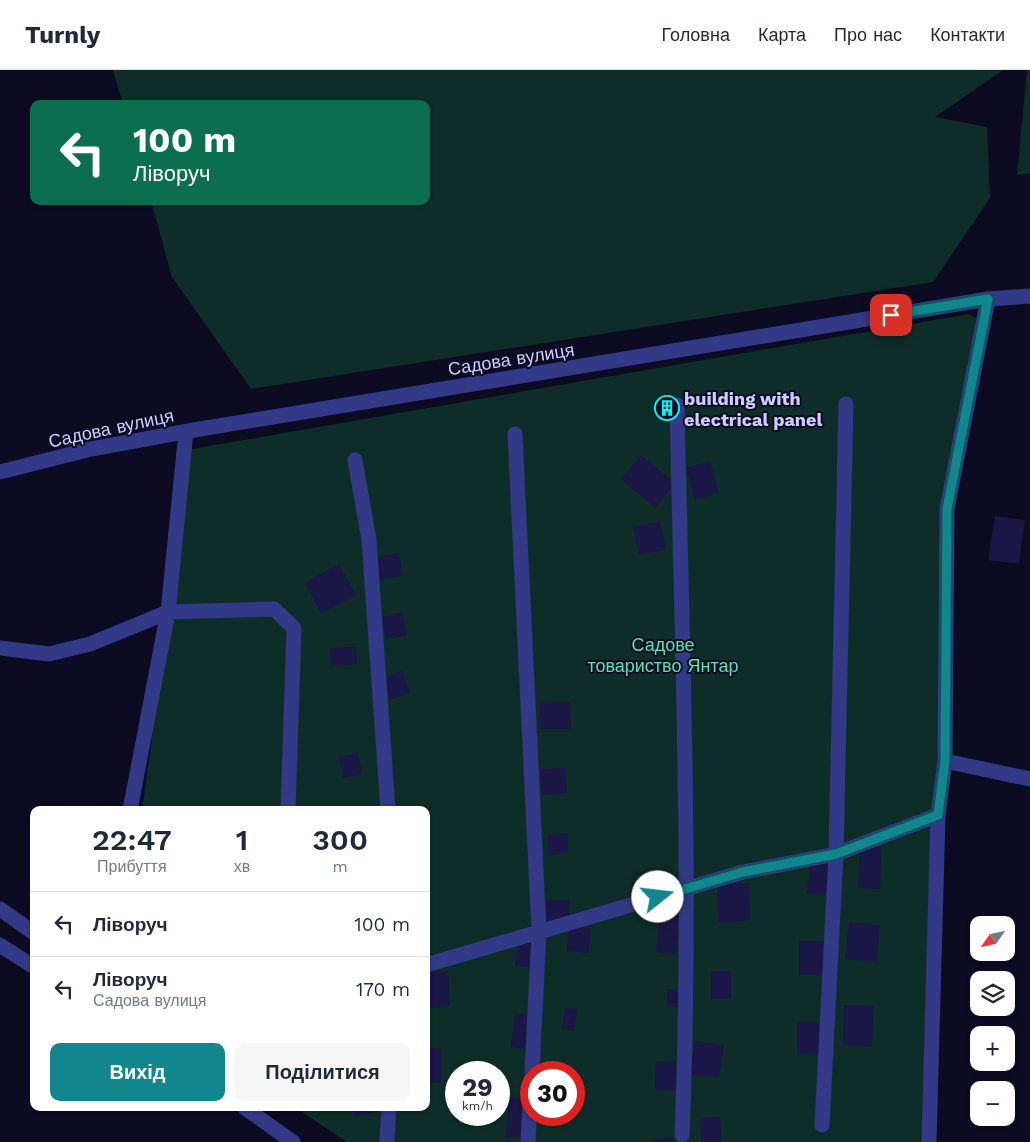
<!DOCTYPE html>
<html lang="uk">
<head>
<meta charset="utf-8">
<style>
  body { margin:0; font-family:"Work Sans",sans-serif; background:#f6f6f7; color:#1f2937; height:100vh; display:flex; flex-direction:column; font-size:19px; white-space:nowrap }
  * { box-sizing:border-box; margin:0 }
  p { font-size:16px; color:#747a83 }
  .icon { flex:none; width:28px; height:28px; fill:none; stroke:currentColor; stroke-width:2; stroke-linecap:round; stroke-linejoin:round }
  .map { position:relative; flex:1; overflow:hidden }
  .sheet { position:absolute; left:30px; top:736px; width:400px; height:305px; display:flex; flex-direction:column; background:#fff; border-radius:10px; box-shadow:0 1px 4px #0004 }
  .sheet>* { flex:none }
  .hud { position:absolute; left:30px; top:30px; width:400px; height:105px; border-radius:10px; box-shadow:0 1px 4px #0004; background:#0b6e4f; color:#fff; overflow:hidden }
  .needle { width:32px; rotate:236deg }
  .buttons { position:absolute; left:970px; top:846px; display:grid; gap:10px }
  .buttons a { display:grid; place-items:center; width:45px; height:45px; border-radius:10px; background:#fff; box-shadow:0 1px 4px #0004; font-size:25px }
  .speed { position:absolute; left:445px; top:991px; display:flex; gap:10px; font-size:25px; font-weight:700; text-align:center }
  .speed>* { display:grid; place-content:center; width:65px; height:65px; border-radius:50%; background:#fff; box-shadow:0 1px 4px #0004; line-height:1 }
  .speed small { font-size:12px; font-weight:400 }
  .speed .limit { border:8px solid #d22; background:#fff; color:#111 }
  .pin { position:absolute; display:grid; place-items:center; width:42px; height:42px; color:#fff; margin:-21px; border-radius:10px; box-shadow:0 2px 8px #0006 }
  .me { position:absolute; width:55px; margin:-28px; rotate:74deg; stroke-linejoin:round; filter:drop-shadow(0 0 4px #0008) }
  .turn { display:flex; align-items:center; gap:18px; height:105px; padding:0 20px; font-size:22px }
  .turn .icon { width:65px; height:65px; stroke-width:2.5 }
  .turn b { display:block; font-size:35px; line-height:42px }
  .eta { display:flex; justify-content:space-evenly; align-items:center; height:85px; text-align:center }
  .eta b { font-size:30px; font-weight:600; line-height:35px }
  .cta { display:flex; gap:10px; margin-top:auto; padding:10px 20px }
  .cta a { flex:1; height:58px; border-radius:10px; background:#11868c; color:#fff; font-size:20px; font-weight:600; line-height:58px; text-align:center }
  .cta a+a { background:#f6f6f7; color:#1f2937 }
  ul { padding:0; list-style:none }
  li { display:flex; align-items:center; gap:15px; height:65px; padding:0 20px; border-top:1px solid #e0e1e3 }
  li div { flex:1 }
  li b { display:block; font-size:19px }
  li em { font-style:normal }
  header { display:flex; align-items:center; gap:30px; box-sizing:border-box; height:70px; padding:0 25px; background:#fff; border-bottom:1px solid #e0e1e3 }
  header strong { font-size:24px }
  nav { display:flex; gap:28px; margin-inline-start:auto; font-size:18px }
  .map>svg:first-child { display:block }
  .green { fill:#0e2d28; fill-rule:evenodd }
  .building { fill:#1a1645 }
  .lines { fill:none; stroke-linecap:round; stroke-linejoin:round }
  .minor { stroke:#323986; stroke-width:15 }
  .route-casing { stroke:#0b575b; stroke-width:12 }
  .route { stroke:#11868c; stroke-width:9 }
  .labels { text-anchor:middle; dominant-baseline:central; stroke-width:4; stroke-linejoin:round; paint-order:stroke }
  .street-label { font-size:18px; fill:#cdcdff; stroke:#0d0b22 }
  .poi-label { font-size:18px; font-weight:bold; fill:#cdcdff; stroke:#0d0b22; text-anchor:start }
  .park-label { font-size:18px; fill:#4ee9b1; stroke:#0d0b22 }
</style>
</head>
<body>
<header>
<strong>Turnly</strong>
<nav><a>Головна</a><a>Карта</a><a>Про нас</a><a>Контакти</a></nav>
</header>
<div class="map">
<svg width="1030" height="1072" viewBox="0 0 1030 1072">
  <rect width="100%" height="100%" fill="#0d0b22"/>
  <g class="green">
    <polygon points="113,0 1003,0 935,47 987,57 990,128 933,212 251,319 172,207 151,131 426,131 426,34 123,34"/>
    <polygon points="1027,0 1030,0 1030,103 1017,105"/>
    <path d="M969,244L983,252L947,439L929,1072H347L296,1038H426V740H142L192,379ZM456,1002H499V1045H456ZM531,1002H574V1045H531Z"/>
  </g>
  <g class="building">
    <polygon points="673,331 673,342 661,344 661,333"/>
    <polygon points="641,385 675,413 655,438 621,409"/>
    <polygon points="710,391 719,423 695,430 686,398"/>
    <polygon points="995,446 1025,450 1019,494 988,490"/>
    <polygon points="660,451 666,480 639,485 633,457"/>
    <polygon points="399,483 403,506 380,510 376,487"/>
    <polygon points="339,494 356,525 321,543 305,513"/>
    <polygon points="402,542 407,565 386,570 381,547"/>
    <polygon points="356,577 357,594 331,596 330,578"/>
    <polygon points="402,601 410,622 390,630 382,608"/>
    <polygon points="570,632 571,659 540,659 540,633"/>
    <polygon points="358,683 362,704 343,708 339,687"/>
    <polygon points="565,698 567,723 542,725 540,699"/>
    <polygon points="568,763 568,782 548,786 548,764"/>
    <polygon points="860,777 881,778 880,819 858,818"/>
    <polygon points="810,791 832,793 829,825 807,824"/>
    <polygon points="749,813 750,851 718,852 717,814"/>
    <rect x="546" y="830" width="24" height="22"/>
    <polygon points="661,834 681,837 676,884 656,882"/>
    <polygon points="849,852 880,855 877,892 845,889"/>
    <polygon points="569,857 591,859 588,883 567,881"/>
    <polygon points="518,869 539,871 536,898 515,896"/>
    <rect x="799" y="871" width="26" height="34"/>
    <polygon points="448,901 450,936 426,938 426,902"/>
    <rect x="711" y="901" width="20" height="28"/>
    <polygon points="667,919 681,920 680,937 667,936"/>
    <polygon points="844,935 873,936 872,977 843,975"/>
    <polygon points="565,938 577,939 574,961 562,959"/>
    <polygon points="515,943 533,946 528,979 511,977"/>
    <polygon points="797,952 825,953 824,985 797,984"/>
    <polygon points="695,971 724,975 719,1008 689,1004"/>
    <polygon points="426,978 442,978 441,1013 426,1012"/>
    <polygon points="656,991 676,993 675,1021 655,1019"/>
    <polygon points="574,1018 580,1019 576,1040 574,1040"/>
    <polygon points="509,1027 528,1028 526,1068 506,1067"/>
    <polygon points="354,1038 374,1038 375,1043 355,1046"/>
    <polygon points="720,1047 721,1072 701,1072 700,1048"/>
    <polygon points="674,1068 674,1072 652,1072 652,1069"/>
  </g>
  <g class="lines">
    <g class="minor">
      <path d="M677,335C682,578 692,822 682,1065"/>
      <polyline points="515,364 539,862 532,1002"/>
      <polyline points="355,390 369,470 388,740"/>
      <polyline points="0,402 91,379 194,360 988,229 1030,226"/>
      <polyline points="0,578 49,584 90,574 168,542 274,539 294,558 288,740"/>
      <polyline points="945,691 1030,709"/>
      <polyline points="130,740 168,542 186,362"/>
      <polyline points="0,839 34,863"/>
      <polyline points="0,875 34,897"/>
      <polyline points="426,895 743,802 836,784 938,745"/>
      <polyline points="245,1038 293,1072"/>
      <polyline points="822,1055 836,784 846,334"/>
      <polyline points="387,1069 389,1038"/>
      <polyline points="528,1072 531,1010"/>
      <polyline points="929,1072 938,745 945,691 947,439 988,229"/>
    </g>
  </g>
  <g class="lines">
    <defs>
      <polyline id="route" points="658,827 743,802 836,784 938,745 945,691 947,439 988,229 891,245"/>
    </defs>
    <use href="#route" class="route-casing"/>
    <use href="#route" class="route"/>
  </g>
  <defs>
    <symbol id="building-ring" viewBox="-11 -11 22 22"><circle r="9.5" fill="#0d0b22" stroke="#00f8f4" stroke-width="1.5"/><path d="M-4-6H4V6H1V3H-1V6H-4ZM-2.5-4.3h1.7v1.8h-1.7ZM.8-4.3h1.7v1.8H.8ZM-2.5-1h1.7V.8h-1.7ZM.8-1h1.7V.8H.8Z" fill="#00f8f4"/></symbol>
  </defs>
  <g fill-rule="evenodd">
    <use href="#building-ring" x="653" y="324" width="28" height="28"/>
  </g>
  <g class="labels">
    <g class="street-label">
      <text transform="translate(511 289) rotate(-9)">Садова вулиця</text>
      <text transform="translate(111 358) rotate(-12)">Садова вулиця</text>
    </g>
    <g class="poi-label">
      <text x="684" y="328">building with<tspan x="684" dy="21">electrical panel</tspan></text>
    </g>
    <g class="park-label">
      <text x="663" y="574">Садове<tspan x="663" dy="21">товариство Янтар</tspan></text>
    </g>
  </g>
</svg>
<div class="buttons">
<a><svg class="needle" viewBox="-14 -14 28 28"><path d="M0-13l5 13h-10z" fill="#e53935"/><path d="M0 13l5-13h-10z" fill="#747a83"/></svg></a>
<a><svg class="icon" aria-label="layers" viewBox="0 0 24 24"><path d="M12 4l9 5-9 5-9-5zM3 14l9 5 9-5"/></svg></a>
<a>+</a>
<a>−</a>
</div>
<div class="speed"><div>29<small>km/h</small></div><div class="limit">30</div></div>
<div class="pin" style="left:891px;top:245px;background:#d93025"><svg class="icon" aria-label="arrive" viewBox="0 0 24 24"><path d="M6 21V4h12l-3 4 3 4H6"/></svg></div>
<svg class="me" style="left:658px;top:827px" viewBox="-20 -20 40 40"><circle r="19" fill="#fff"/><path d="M0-13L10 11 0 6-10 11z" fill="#11868c"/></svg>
<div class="hud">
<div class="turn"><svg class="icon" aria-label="left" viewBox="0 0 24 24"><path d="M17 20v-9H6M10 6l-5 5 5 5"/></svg><div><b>100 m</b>Ліворуч</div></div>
</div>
<section class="sheet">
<div class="eta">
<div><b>22:47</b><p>Прибуття</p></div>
<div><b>1</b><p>хв</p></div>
<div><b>300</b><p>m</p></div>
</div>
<ul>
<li><svg class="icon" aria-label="left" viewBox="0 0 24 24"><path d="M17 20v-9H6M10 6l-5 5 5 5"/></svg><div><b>Ліворуч</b></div><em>100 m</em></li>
<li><svg class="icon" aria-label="left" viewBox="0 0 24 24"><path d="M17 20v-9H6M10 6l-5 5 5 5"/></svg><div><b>Ліворуч</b><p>Садова вулиця</p></div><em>170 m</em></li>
</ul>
<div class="cta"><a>Вихід</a><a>Поділитися</a></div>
</section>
</div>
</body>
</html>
